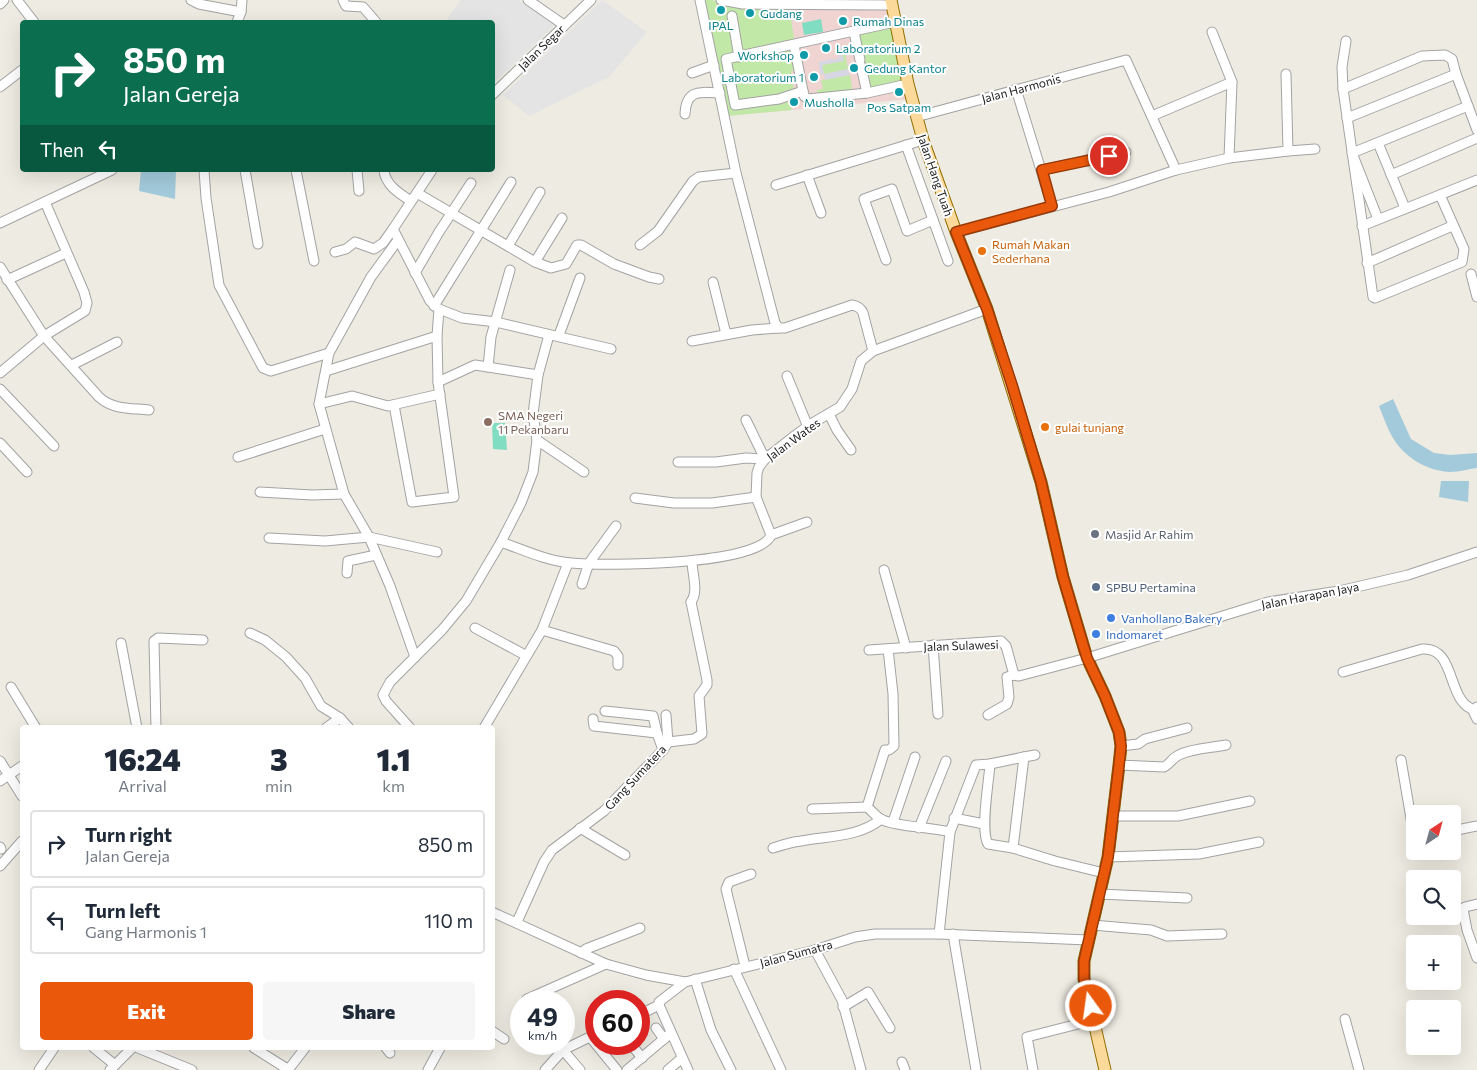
<!DOCTYPE html>
<html lang="en">
<head>
<meta charset="utf-8">
<style>
  body { margin:0; font-family:Commissioner,sans-serif; background:#f6f6f7; color:#1f2937; height:100vh; display:flex; flex-direction:column; font-size:19px; white-space:nowrap }
  * { box-sizing:border-box; margin:0 }
  p { font-size:16px; color:#747a83 }
  .icon { flex:none; width:28px; height:28px; fill:none; stroke:currentColor; stroke-width:2; stroke-linecap:round; stroke-linejoin:round }
  .map { position:relative; flex:1; overflow:hidden }
  .side { position:absolute; left:20px; top:725px; width:475px; height:325px; display:flex; flex-direction:column; background:#fff; border-radius:5px; box-shadow:0 5px 20px #0002 }
  .side>* { flex:none }
  .hud { position:absolute; left:20px; top:20px; width:475px; height:152px; border-radius:5px; box-shadow:0 5px 20px #0002; background:#0b6e4f; color:#fff; overflow:hidden }
  .needle { width:32px; rotate:36deg }
  .tools { position:absolute; left:1406px; top:805px; display:grid; gap:10px }
  .tools a { display:grid; place-items:center; width:55px; height:55px; border-radius:5px; background:#fff; box-shadow:0 5px 20px #0002; font-size:25px }
  .speed { position:absolute; left:510px; top:990px; display:flex; gap:10px; font-size:25px; font-weight:700; text-align:center }
  .speed>* { display:grid; place-content:center; width:65px; height:65px; border-radius:50%; background:#fff; box-shadow:0 5px 20px #0002; line-height:1 }
  .speed small { font-size:12px; font-weight:400 }
  .speed .limit { border:8px solid #d22; background:#fff; color:#111 }
  .pin { position:absolute; display:grid; place-items:center; width:42px; height:42px; color:#fff; margin:-21px; border:2px solid #fff; border-radius:50%; box-shadow:0 1px 5px #0007 }
  .me { position:absolute; width:55px; margin:-28px; rotate:346deg; stroke-linejoin:round; filter:drop-shadow(0 0 4px #0008) }
  .turn { display:flex; align-items:center; gap:18px; height:105px; padding:0 20px; font-size:22px }
  .turn .icon { width:65px; height:65px; stroke-width:2.5 }
  .turn b { display:block; font-size:35px; line-height:42px }
  .then { display:flex; align-items:center; height:48px; padding:0 20px; background:#0003; gap:10px; font-size:19px }
  .eta { display:flex; justify-content:space-evenly; align-items:center; height:85px; text-align:center }
  .eta b { font-size:30px; font-weight:800; line-height:35px }
  .action { display:flex; gap:10px; margin-top:auto; padding:10px 20px }
  .action a { flex:1; height:58px; border-radius:5px; background:#ea580c; color:#fff; font-size:20px; font-weight:800; line-height:58px; text-align:center }
  .action a+a { background:#f6f6f7; color:#1f2937 }
  ul { padding:0; list-style:none }
  li { display:flex; align-items:center; gap:15px; height:68px; margin:0 10px 8px; padding:0 10px; border:2px solid #e0e1e3; border-radius:5px }
  li div { flex:1 }
  li b { display:block; font-size:19px }
  li em { font-style:normal }
  .map>svg:first-child { display:block }
  .commercial { fill:#efd4d1 }
  .grass { fill:#c2e8a7 }
  .pitch { fill:#80ddc1 }
  .parking { fill:#e4e4e4 }
  .plaza { fill:#d7d6e3 }
  .water { fill:#a2cadb }
  .lines { fill:none; stroke-linecap:round; stroke-linejoin:round }
  .minor-casing { stroke:#a3a3a3; stroke-width:11 }
  .major-casing { stroke:#936f01; stroke-width:13 }
  .minor { stroke:#fff; stroke-width:9 }
  .major { stroke:#fbd99a; stroke-width:11 }
  .route-casing { stroke:#983908; stroke-width:12 }
  .route { stroke:#ea580c; stroke-width:9 }
  .culture-dot { fill:#0f9aa8; stroke:#fff; stroke-width:2 }
  .food-dot { fill:#e8710a; stroke:#fff; stroke-width:2 }
  .education-dot { fill:#8d6e63; stroke:#fff; stroke-width:2 }
  .worship-dot { fill:#6b7280; stroke:#fff; stroke-width:2 }
  .service-dot { fill:#5c6f8a; stroke:#fff; stroke-width:2 }
  .shop-dot { fill:#3f7fe0; stroke:#fff; stroke-width:2 }
  .labels { text-anchor:middle; dominant-baseline:central; stroke-width:4; stroke-linejoin:round; paint-order:stroke }
  .culture-label { font-size:12px; fill:#0d838f; stroke:#fff; text-anchor:start }
  .street-label { font-size:12px; fill:#1c1c1c; stroke:#fff }
  .food-label { font-size:12px; fill:#c56008; stroke:#fff; text-anchor:start }
  .education-label { font-size:12px; fill:#785e54; stroke:#fff; text-anchor:start }
  .worship-label { font-size:12px; fill:#5b616d; stroke:#fff; text-anchor:start }
  .service-label { font-size:12px; fill:#4e5e75; stroke:#fff; text-anchor:start }
  .shop-label { font-size:12px; fill:#366cbe; stroke:#fff; text-anchor:start }
</style>
</head>
<body>
<div class="map">
<svg width="1477" height="1070" viewBox="0 0 1477 1070">
  <rect width="100%" height="100%" fill="#eeebe2"/>
  <polygon class="commercial" points="711,0 742,6 890,7 908,99 727,116"/>
  <g class="grass">
    <polygon points="702,0 711,0 742,6 789,7 799,69 791,71 794,90 785,97 792,110 727,116"/>
    <polygon points="893,23 905,85 867,93 863,60 854,32"/>
    <polygon points="841,49 844,49 848,69 824,74 822,65 843,61"/>
    <polygon points="850,75 852,88 851,91 818,97 817,90 823,89 821,80"/>
  </g>
  <g class="pitch">
    <polygon points="821,19 823,32 804,35 802,23"/>
    <polygon points="492,423 505,423 507,450 493,449"/>
  </g>
  <g class="parking">
    <polygon points="461,0 518,0 556,24 493,84 492,22 445,22"/>
    <polygon points="602,0 647,32 609,77 529,116 503,95"/>
  </g>
  <polygon class="plaza" points="843,46 844,49 841,49 844,61 822,65 824,74 848,69 850,75 825,80 824,74 821,75 818,62 828,60 831,58 831,60 839,58 838,50 836,50 836,47"/>
  <g class="water">
    <polygon points="141,170 176,170 175,199 139,191"/>
    <path d="M1393,399L1411,439L1434,453L1450,455L1477,453V468C1468,469 1459,472 1450,472C1427,471 1404,457 1393,438C1387,428 1383,416 1379,406Z"/>
    <polygon points="1441,481 1469,481 1468,502 1439,497"/>
  </g>
  <g class="lines">
    <defs>
      <g id="minor">
        <polyline points="17,0 34,22"/>
        <polyline points="191,0 199,4 241,12"/>
        <polyline points="343,0 346,6 363,7 376,22"/>
        <polyline points="528,0 564,25"/>
        <path d="M700,0L736,173L775,323L779,328H785L852,305C858,306 861,308 863,313L873,351"/>
        <polyline points="721,0 743,4 892,5"/>
        <polyline points="0,4 4,0"/>
        <polyline points="732,16 739,57"/>
        <polyline points="237,22 241,12 242,0"/>
        <polyline points="854,32 860,60"/>
        <polyline points="1212,32 1232,82"/>
        <polyline points="1346,41 1342,67 1343,89 1373,297 1375,298 1462,262 1464,249 1440,195"/>
        <polyline points="794,45 804,96 808,99 867,93 908,84"/>
        <polyline points="861,66 867,93"/>
        <polyline points="692,73 714,65"/>
        <polyline points="0,87 22,70"/>
        <polyline points="1016,89 1052,206"/>
        <polyline points="1343,89 1422,56 1445,55 1452,59 1456,74 1477,130"/>
        <polyline points="803,91 779,99 735,105 726,59 895,22"/>
        <polyline points="492,95 591,0"/>
        <path d="M685,114C686,89 700,92 720,93"/>
        <polyline points="1152,116 1232,82 1229,158"/>
        <polyline points="916,117 1126,60 1176,170 1229,158 1288,151 1286,74"/>
        <polyline points="1347,118 1456,74"/>
        <polyline points="1378,143 1405,208"/>
        <polyline points="906,145 948,261"/>
        <polyline points="1288,151 1315,149"/>
        <polyline points="204,170 206,198 219,285 263,368 271,371 329,353"/>
        <polyline points="245,170 258,244"/>
        <polyline points="296,170 314,261"/>
        <polyline points="357,170 359,191"/>
        <path d="M384,170C385,185 400,194 411,201"/>
        <polyline points="432,170 393,229 430,301 439,309 462,318 496,322 611,349"/>
        <polyline points="1042,170 1126,152"/>
        <polyline points="807,175 821,213"/>
        <polyline points="1391,175 1477,138"/>
        <polyline points="776,185 923,140"/>
        <polyline points="417,193 535,262 551,268 566,264 577,245 581,245 614,264 649,277 659,279"/>
        <polyline points="1378,219 1352,153 1468,106"/>
        <polyline points="0,223 112,170"/>
        <polyline points="1362,226 1477,180"/>
        <polyline points="956,232 1109,192 1176,170"/>
        <polyline points="398,240 371,277 329,353 319,404 344,494 369,537 390,586 415,657 390,682 383,695 386,701 410,728"/>
        <polyline points="640,245 658,231 693,181 699,177 736,173"/>
        <polyline points="508,246 540,192"/>
        <polyline points="335,252 346,249 355,242 374,249 383,243 393,229"/>
        <polyline points="886,260 864,199 892,189 907,231 933,220"/>
        <polyline points="535,262 562,218"/>
        <polyline points="1367,263 1452,226"/>
        <path d="M0,267L44,336L99,397C113,410 131,408 149,410"/>
        <polyline points="415,273 439,232 471,183"/>
        <polyline points="1471,274 1477,297"/>
        <polyline points="7,280 66,253"/>
        <polyline points="713,282 726,334"/>
        <polyline points="434,306 511,182"/>
        <polyline points="559,335 580,278"/>
        <polyline points="692,341 752,330 779,328"/>
        <polyline points="72,365 117,342"/>
        <polyline points="488,367 491,337 510,270"/>
        <polyline points="326,371 437,336"/>
        <polyline points="0,373 44,336 85,311 87,303 84,292 45,202"/>
        <polyline points="787,376 808,427"/>
        <polyline points="438,382 475,365 538,375"/>
        <polyline points="0,389 54,446"/>
        <polyline points="319,404 352,396 388,406 440,394"/>
        <polyline points="394,405 412,502 454,497 438,382 437,336 439,309"/>
        <polyline points="829,414 837,430 851,450"/>
        <polyline points="746,420 765,459"/>
        <polyline points="537,440 584,472"/>
        <polyline points="0,443 27,472"/>
        <polyline points="238,457 325,429"/>
        <polyline points="678,462 716,462 746,458 765,459"/>
        <polyline points="260,492 312,495 344,494"/>
        <polyline points="635,498 674,503 712,503 756,497"/>
        <polyline points="771,535 807,522"/>
        <polyline points="269,538 325,541 369,537 437,552"/>
        <path d="M501,542C524,550 547,561 571,563C602,566 760,566 771,535L756,497L757,473L759,467L765,459L793,437L811,424L840,407L852,389L861,361L873,351L987,309"/>
        <polyline points="884,570 906,648"/>
        <polyline points="347,573 348,561 376,555"/>
        <polyline points="582,584 589,563 616,526"/>
        <path d="M691,602C699,591 692,574 692,561"/>
        <polyline points="475,628 525,655"/>
        <polyline points="542,630 614,651 618,656 618,665"/>
        <polyline points="250,633 265,640 286,657 305,678 321,706 340,718 349,728"/>
        <polyline points="121,643 137,728"/>
        <polyline points="933,645 938,714"/>
        <polyline points="869,650 1001,641 1006,646 1014,675 1019,676 1087,658 1268,602 1339,591 1408,575 1477,552"/>
        <polyline points="415,657 442,630 466,601 501,542 521,503 533,472 537,440 533,414 538,375 549,335"/>
        <path d="M1343,672L1422,649C1457,646 1446,703 1475,710"/>
        <polyline points="11,687 36,728"/>
        <polyline points="1477,707 1474,713 1477,719"/>
        <polyline points="605,711 653,716 657,733 663,750"/>
        <polyline points="666,715 668,742"/>
        <polyline points="988,715 1007,704 1009,697 1007,677 1014,675"/>
        <polyline points="593,719 594,726 657,733"/>
        <polyline points="156,728 154,641 158,638 203,640"/>
        <polyline points="326,728 340,718"/>
        <polyline points="484,728 542,630 568,563"/>
        <polyline points="1121,746 1138,744 1145,739 1187,728"/>
        <polyline points="1024,757 1035,755"/>
        <polyline points="1401,760 1413,830 1415,835"/>
        <polyline points="0,761 22,796"/>
        <path d="M990,764C989,781 980,830 988,844L1013,848L1055,861L1104,873"/>
        <path d="M1119,765L1164,767C1170,764 1172,758 1179,755C1192,748 1211,748 1226,745"/>
        <polyline points="0,781 22,766"/>
        <polyline points="867,807 885,750 889,750 894,746 893,694 888,649"/>
        <path d="M812,809L867,807C871,810 875,815 879,818C892,827 933,827 950,832L939,934"/>
        <polyline points="1114,816 1178,816 1250,801"/>
        <polyline points="954,818 984,824"/>
        <polyline points="893,822 915,757"/>
        <polyline points="580,828 625,855"/>
        <polyline points="919,828 946,761"/>
        <polyline points="1452,831 1477,826"/>
        <polyline points="950,832 976,765 990,764 1024,757 1013,848"/>
        <polyline points="0,847 1,849"/>
        <path d="M773,848C782,845 791,842 801,841C827,836 860,837 881,819"/>
        <polyline points="1108,857 1199,854 1259,842"/>
        <polyline points="0,866 22,841"/>
        <polyline points="1099,894 1187,898"/>
        <polyline points="1477,904 1465,907 1463,909 1467,930 1477,958"/>
        <polyline points="492,912 606,964 646,975 685,982 815,950 855,937 875,934 939,934 1088,940"/>
        <polyline points="517,922 544,862 552,850 604,811 663,750 668,742 694,739 702,734 699,696 707,685 707,680 691,602"/>
        <polyline points="1092,925 1151,930 1167,936 1222,934"/>
        <polyline points="953,934 976,1070"/>
        <polyline points="815,950 842,1000 861,1070"/>
        <polyline points="581,953 586,949 640,928"/>
        <polyline points="745,966 726,889 729,882 751,874"/>
        <polyline points="734,969 781,1070"/>
        <polyline points="695,979 711,1030 731,1070"/>
        <polyline points="685,982 659,1002 659,1005 688,1070"/>
        <polyline points="527,999 606,964"/>
        <polyline points="843,1007 868,992 890,1028"/>
        <polyline points="639,1015 659,1005"/>
        <polyline points="1345,1019 1359,1070"/>
        <polyline points="656,1028 664,1039"/>
        <polyline points="492,1031 504,1039"/>
        <polyline points="590,1037 617,1070"/>
        <polyline points="631,1044 642,1058"/>
        <polyline points="94,1048 115,1065"/>
        <polyline points="138,1048 192,1070"/>
        <polyline points="254,1048 289,1070"/>
        <polyline points="386,1048 390,1053"/>
        <polyline points="563,1050 580,1070"/>
        <polyline points="902,1062 905,1070"/>
        <polyline points="39,1070 54,1048"/>
        <polyline points="110,1070 132,1048"/>
        <polyline points="288,1070 305,1048"/>
        <polyline points="428,1070 440,1048"/>
        <polyline points="545,1070 563,1050 596,1034"/>
        <polyline points="627,1070 671,1033"/>
        <polyline points="668,1070 682,1058"/>
        <polyline points="1033,1070 1027,1037 1094,1020"/>
      </g>
      <polyline id="major" points="891,0 908,84 923,140 956,232 987,309 1041,482 1063,577 1087,658 1105,696 1119,732 1121,746 1119,765 1108,857 1084,961 1084,979 1105,1070"/>
    </defs>
    <use href="#minor" class="minor-casing"/>
    <use href="#major" class="major-casing"/>
    <use href="#minor" class="minor"/>
    <use href="#major" class="major"/>
  </g>
  <g class="lines">
    <defs>
      <polyline id="route" points="1091,1006 1084,979 1084,961 1108,857 1119,765 1121,746 1119,732 1105,696 1087,658 1063,577 1041,482 1012,385 987,309 956,232 1052,206 1042,170 1109,156"/>
    </defs>
    <use href="#route" class="route-casing"/>
    <use href="#route" class="route"/>
  </g>
  <g class="culture-dot">
    <circle cx="721" cy="10" r="5"/>
    <circle cx="750" cy="13" r="5"/>
    <circle cx="843" cy="21" r="5"/>
    <circle cx="826" cy="48" r="5"/>
    <circle cx="804" cy="55" r="5"/>
    <circle cx="854" cy="68" r="5"/>
    <circle cx="814" cy="77" r="5"/>
    <circle cx="899" cy="92" r="5"/>
    <circle cx="794" cy="102" r="5"/>
  </g>
  <g class="food-dot">
    <circle cx="982" cy="251" r="5"/>
    <circle cx="1045" cy="427" r="5"/>
  </g>
  <circle class="education-dot" cx="488" cy="422" r="5"/>
  <circle class="worship-dot" cx="1095" cy="534" r="5"/>
  <circle class="service-dot" cx="1096" cy="587" r="5"/>
  <g class="shop-dot">
    <circle cx="1111" cy="618" r="5"/>
    <circle cx="1096" cy="634" r="5"/>
  </g>
  <g class="labels">
    <g class="culture-label">
      <text x="760" y="13">Gudang</text>
      <text x="853" y="21">Rumah Dinas</text>
      <text x="721" y="25" text-anchor="middle">IPAL</text>
      <text x="836" y="48">Laboratorium 2</text>
      <text x="794" y="55" text-anchor="end">Workshop</text>
      <text x="864" y="68">Gedung Kantor</text>
      <text x="804" y="77" text-anchor="end">Laboratorium 1</text>
      <text x="804" y="102">Musholla</text>
      <text x="899" y="107" text-anchor="middle">Pos Satpam</text>
    </g>
    <g class="street-label">
      <text transform="translate(541 47) rotate(-44)">Jalan Segar</text>
      <text transform="translate(1021 88) rotate(-15)">Jalan Harmonis</text>
      <text transform="translate(936 175) rotate(71)">Jalan Hang Tuah</text>
      <text transform="translate(793 439) rotate(-36)">Jalan Wates</text>
      <text transform="translate(1310 595) rotate(-11)">Jalan Harapan Jaya</text>
      <text transform="translate(961 645) rotate(-2)">Jalan Sulawesi</text>
      <text transform="translate(635 777) rotate(-47)">Gang Sumatera</text>
      <text transform="translate(796 953) rotate(-15)">Jalan Sumatra</text>
    </g>
    <g class="food-label">
      <text x="992" y="244">Rumah Makan<tspan x="992" dy="14">Sederhana</tspan></text>
      <text x="1055" y="427">gulai tunjang</text>
    </g>
    <g class="education-label">
      <text x="498" y="415">SMA Negeri<tspan x="498" dy="14">11 Pekanbaru</tspan></text>
    </g>
    <g class="worship-label">
      <text x="1105" y="534">Masjid Ar Rahim</text>
    </g>
    <g class="service-label">
      <text x="1106" y="587">SPBU Pertamina</text>
    </g>
    <g class="shop-label">
      <text x="1121" y="618">Vanhollano Bakery</text>
      <text x="1106" y="634">Indomaret</text>
    </g>
  </g>
</svg>
<div class="tools">
<a><svg class="needle" viewBox="-14 -14 28 28"><path d="M0-13l5 13h-10z" fill="#e53935"/><path d="M0 13l5-13h-10z" fill="#747a83"/></svg></a>
<a><svg class="icon" aria-label="search" viewBox="0 0 24 24"><circle cx="10" cy="10" r="6"/><path d="M15 15l6 6"/></svg></a>
<a>+</a>
<a>−</a>
</div>
<div class="speed"><div>49<small>km/h</small></div><div class="limit">60</div></div>
<div class="pin" style="left:1109px;top:156px;background:#d93025"><svg class="icon" aria-label="arrive" viewBox="0 0 24 24"><path d="M6 21V4h12l-3 4 3 4H6"/></svg></div>
<svg class="me" style="left:1091px;top:1006px" viewBox="-20 -20 40 40"><circle r="17" fill="#ea580c" stroke="#fff" stroke-width="3"/><path d="M0-11L8 9 0 5-8 9z" fill="#fff"/></svg>
<div class="hud">
<div class="turn"><svg class="icon" aria-label="right" viewBox="0 0 24 24"><path d="M7 20v-9h11M14 6l5 5-5 5"/></svg><div><b>850 m</b>Jalan Gereja</div></div>
<div class="then">Then<svg class="icon" aria-label="left" viewBox="0 0 24 24"><path d="M17 20v-9H6M10 6l-5 5 5 5"/></svg></div>
</div>
<section class="side">
<div class="eta">
<div><b>16:24</b><p>Arrival</p></div>
<div><b>3</b><p>min</p></div>
<div><b>1.1</b><p>km</p></div>
</div>
<ul>
<li><svg class="icon" aria-label="right" viewBox="0 0 24 24"><path d="M7 20v-9h11M14 6l5 5-5 5"/></svg><div><b>Turn right</b><p>Jalan Gereja</p></div><em>850 m</em></li>
<li><svg class="icon" aria-label="left" viewBox="0 0 24 24"><path d="M17 20v-9H6M10 6l-5 5 5 5"/></svg><div><b>Turn left</b><p>Gang Harmonis 1</p></div><em>110 m</em></li>
</ul>
<div class="action"><a>Exit</a><a>Share</a></div>
</section>
</div>
</body>
</html>
